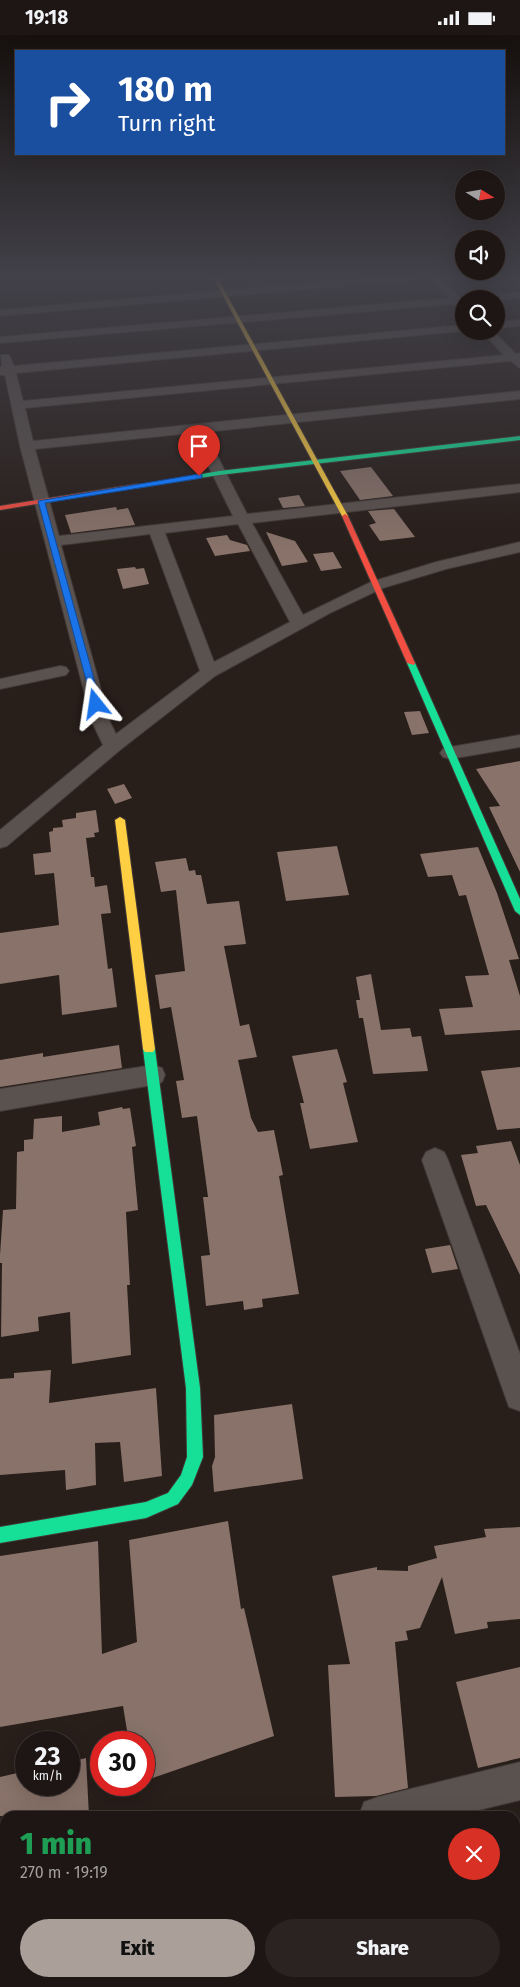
<!DOCTYPE html>
<html lang="en">
<head>
<meta charset="utf-8">
<style>
  body { margin:0; font-family:"Fira Sans",sans-serif; background:#2b2322; color:#f1f3f6; height:100vh; display:flex; flex-direction:column; font-size:19px; white-space:nowrap }
  * { box-sizing:border-box; margin:0 }
  p { font-size:16px; color:#a19fa0 }
  .icon { flex:none; width:28px; height:28px; fill:none; stroke:currentColor; stroke-width:2; stroke-linecap:round; stroke-linejoin:round }
  .map { position:relative; flex:1; overflow:hidden }
  .drawer { position:absolute; left:0px; top:1776px; width:520px; height:176px; display:flex; flex-direction:column; background:#1e1614; border-radius:15px 15px 0 0; box-shadow:0 5px 20px #0002,0 0 0 1px #3c3534 }
  .drawer>* { flex:none }
  .banner { position:absolute; left:15px; top:15px; width:490px; height:105px; border-radius:0px; box-shadow:0 5px 20px #0002,0 0 0 1px #3c3534; background:#1a4fa0; color:#fff; overflow:hidden }
  .needle { width:32px; rotate:101deg }
  .buttons { position:absolute; left:455px; top:135px; display:grid; gap:10px }
  .buttons a { display:grid; place-items:center; width:50px; height:50px; border-radius:50%; background:#1e1614; box-shadow:0 5px 20px #0002,0 0 0 1px #3c3534; font-size:25px }
  .speed { position:absolute; left:15px; top:1696px; display:flex; gap:10px; font-size:25px; font-weight:700; text-align:center }
  .speed>* { display:grid; place-content:center; width:65px; height:65px; border-radius:50%; background:#1e1614; box-shadow:0 5px 20px #0002,0 0 0 1px #3c3534; line-height:1 }
  .speed small { font-size:12px; font-weight:400 }
  .speed .limit { border:8px solid #d22; background:#fff; color:#111 }
  .pin { position:absolute; display:grid; place-items:center; width:42px; height:42px; color:#fff; margin:-51px -21px; border-radius:50% 50% 50% 0; rotate:-45deg; box-shadow:0 0 5px #0007 }
  .pin .icon { rotate:45deg }
  .me { position:absolute; width:55px; margin:-28px; rotate:345deg; stroke-linejoin:round; filter:drop-shadow(0 0 4px #0008) }
  .turn { display:flex; align-items:center; gap:18px; height:105px; padding:0 20px; font-size:22px }
  .turn .icon { width:65px; height:65px; stroke-width:2.5 }
  .turn b { display:block; font-size:35px; line-height:42px }
  .round { display:grid; place-items:center; flex:none; width:52px; height:52px; border-radius:26px; background:#2b2322 }
  .headline { display:flex; align-items:center; justify-content:space-between; height:85px; padding:0 20px }
  h1 { font-size:30px; font-weight:800; line-height:38px; color:#1e9e55 }
  .action { display:flex; gap:10px; margin-top:auto; padding:10px 20px }
  .action a { flex:1; height:58px; border-radius:30px; background:#ab9f9a; color:#111; font-size:20px; font-weight:800; line-height:58px; text-align:center }
  .action a+a { background:#2b2322; color:#f1f3f6 }
  .status { display:flex; justify-content:space-between; align-items:center; height:35px; padding:0 25px; background:#1e1614; direction:ltr }
  .status svg { height:14px; fill:currentColor }
  .map>svg:first-child { display:block }
  .building { fill:#887269 }
  .lines { fill:none; stroke-linecap:round; stroke-linejoin:round }
  .street-casing { stroke:#423935; stroke-width:2 }
  .fast-casing { stroke:#423935; stroke-width:2 }
  .slow-casing { stroke:#423935; stroke-width:2 }
  .jam-casing { stroke:#423935; stroke-width:2 }
  .street { fill:#5a524f; fill-rule:evenodd }
  .fast { fill:#16e098; fill-rule:evenodd }
  .slow { fill:#ffcf43; fill-rule:evenodd }
  .jam { fill:#f24e42; fill-rule:evenodd }
  .route { fill:#1a73e8; stroke:#114b97 }
</style>
</head>
<body>
<div class="status"><b>19:18</b><svg viewBox="0 0 49 12"><path d="M0 12V9h3v3zM5 12V6h3v6zM10 12V3h3v9zM15 12V0h3v12zM26 1h20v11H26zM47 4h2v5h-2z"/></svg></div>
<div class="map">
<svg width="520" height="1952" viewBox="0 0 520 1952">
  <rect width="100%" height="100%" fill="#281e1a"/>
  <g class="building">
    <polygon points="371,432 393,461 360,465 340,436"/>
    <polygon points="299,460 305,471 283,473 278,463"/>
    <polygon points="116,472 117,475 128,473 135,490 71,498 65,480"/>
    <polygon points="394,474 415,502 380,506 369,490 376,488 368,476"/>
    <polygon points="266,497 295,506 308,527 282,531"/>
    <polygon points="227,500 230,505 247,510 250,516 215,521 206,503"/>
    <polygon points="333,517 342,533 321,536 313,519"/>
    <polygon points="135,532 136,534 144,533 149,549 123,554 117,534"/>
    <polygon points="420,676 429,698 412,700 404,677"/>
    <polygon points="520,726 520,837 489,772 500,771 476,734"/>
    <polygon points="124,749 132,763 115,769 107,754"/>
    <polygon points="96,775 99,797 94,798 95,802 86,803 91,842 94,842 95,852 107,850 111,878 101,879 108,934 112,933 117,972 62,980 59,940 0,949 0,898 59,890 54,838 35,840 33,819 51,817 49,797 53,796 53,793 63,792 62,785 76,783 76,778"/>
    <polygon points="337,811 349,860 286,866 277,817"/>
    <polygon points="478,812 497,858 519,924 509,925 520,961 520,995 445,1000 439,974 473,972 465,941 489,940 466,860 459,861 452,840 428,842 420,819"/>
    <polygon points="186,823 189,836 195,835 196,840 201,840 207,869 239,866 246,909 224,911 240,991 249,989 257,1022 238,1025 251,1083 258,1097 274,1095 283,1140 279,1141 299,1259 262,1264 263,1272 244,1275 243,1266 206,1271 201,1221 210,1220 203,1162 208,1162 197,1081 182,1083 176,1046 184,1045 171,972 160,974 155,940 185,936 176,855 161,857 155,827"/>
    <polygon points="371,939 381,995 410,993 412,1002 421,1001 428,1036 373,1039 363,983 359,983 356,965 360,965 356,942"/>
    <polygon points="119,1010 122,1033 0,1052 0,1025 43,1018 43,1022"/>
    <polygon points="337,1014 347,1047 343,1048 358,1107 310,1114 300,1068 304,1068 292,1021"/>
    <polygon points="520,1032 520,1093 497,1095 481,1036"/>
    <polygon points="122,1072 123,1074 130,1073 136,1111 132,1112 138,1175 126,1177 130,1250 127,1250 131,1320 72,1329 70,1277 38,1282 39,1296 1,1302 2,1228 0,1228 0,1220 3,1175 16,1174 17,1117 24,1116 24,1105 33,1104 34,1084 62,1081 62,1097 100,1090 98,1077"/>
    <polygon points="511,1106 520,1130 520,1240 486,1170 476,1171 461,1120 478,1118 476,1111"/>
    <polygon points="450,1210 458,1234 432,1238 425,1214"/>
    <polygon points="51,1335 49,1368 156,1353 162,1441 124,1447 120,1407 95,1408 96,1450 66,1455 65,1435 0,1440 0,1344 14,1343 14,1338"/>
    <polygon points="292,1369 303,1444 214,1457 212,1431 215,1422 214,1380"/>
    <polygon points="228,1486 241,1574 244,1573 274,1701 144,1746 144,1708 129,1708 123,1671 0,1692 0,1521 98,1506 102,1619 137,1607 129,1505"/>
    <polygon points="520,1492 520,1584 487,1587 488,1593 455,1599 442,1542 420,1593 406,1596 408,1605 395,1607 408,1753 376,1761 335,1762 328,1630 350,1629 332,1541 377,1532 377,1535 408,1536 408,1531 437,1523 434,1511 486,1502 484,1494"/>
    <polygon points="520,1632 520,1723 478,1733 456,1647"/>
    <polygon points="86,1723 89,1781 0,1781 0,1742 26,1736 26,1750 69,1750 69,1727"/>
  </g>
  <g class="lines">
    <defs>
      <g id="street">
        <polygon points="376,242 417,242 412,245 0,281 0,275"/>
        <polygon points="430,242 441,242 460,262 468,263 464,264 464,276 454,269 0,308 0,302 449,263"/>
        <polygon points="520,257 520,263 496,265 496,264 470,264 475,261"/>
        <polygon points="520,285 520,291 496,293 496,287"/>
        <path d="M464,290V296L16,338L23,366L504,320L481,296H493L516,319L520,318V333L511,326L25,373L33,406L520,356V364L205,397L247,479L520,449V457L252,488L303,580L371,547L436,527L520,507V517L446,534L383,553L330,578L215,641L120,715L7,811L0,813V795L103,710L92,687L20,411L5,340H0V332H2L1,320H9L14,331ZM192,398L233,481L59,501L35,414ZM238,489L290,587L214,627L165,498ZM150,499L200,636L116,699L110,687L61,510Z"/>
        <polygon points="60,631 66,632 69,636 66,640 0,654 0,644"/>
        <polygon points="520,700 520,712 450,724 443,722 440,718 443,714 450,712"/>
        <polygon points="153,1030 162,1033 165,1040 162,1047 153,1050 0,1076 0,1054"/>
        <polygon points="435,1113 444,1117 448,1125 520,1319 520,1376 509,1372 505,1361 422,1125 426,1117"/>
        <polygon points="520,1727 520,1765 454,1781 359,1781 364,1767 378,1762"/>
        <polygon points="5,1859 5,1899 0,1900 0,1860"/>
        <polygon points="453,1948 495,1948 496,1952 454,1952"/>
      </g>
      <g id="fast">
        <polygon points="520,401 520,405 219,440 137,453 134,451 219,436"/>
        <polygon points="408,626 415,628 520,864 520,880 515,876 407,628"/>
        <polygon points="149,1009 153,1011 155,1014 200,1353 203,1422 192,1450 178,1469 146,1483 0,1508 0,1492 146,1467 168,1458 181,1440 187,1422 186,1353 143,1014 145,1011"/>
      </g>
      <g id="slow">
        <polygon points="213,242 217,242 348,481 347,482 342,481"/>
        <polygon points="120,782 125,785 155,1014 153,1017 145,1017 143,1014 115,785"/>
      </g>
      <g id="jam">
        <polygon points="137,449 140,451 139,452 0,475 0,471"/>
        <polygon points="345,479 348,481 415,628 414,630 407,628 342,481"/>
      </g>
    </defs>
    <use href="#street" class="street-casing"/>
    <use href="#fast" class="fast-casing"/>
    <use href="#slow" class="slow-casing"/>
    <use href="#jam" class="jam-casing"/>
    <use href="#street" class="street"/>
    <use href="#fast" class="fast"/>
    <use href="#slow" class="slow"/>
    <use href="#jam" class="jam"/>
  </g>
  <linearGradient id="sky" x2="0" y2="1"><stop stop-color="#16100e"/><stop offset="0.47" stop-color="#424149"/><stop offset="1" stop-color="#424149" stop-opacity="0"/></linearGradient>
  <rect width="520" height="515" fill="url(#sky)"/>
  <polygon class="route" points="199,439 202,440 202,443 45,468 101,669 93,671 38,466"/>
</svg>
<div class="buttons">
<a><svg class="needle" viewBox="-14 -14 28 28"><path d="M0-13l5 13h-10z" fill="#e53935"/><path d="M0 13l5-13h-10z" fill="#a19fa0"/></svg></a>
<a><svg class="icon" aria-label="sound" viewBox="0 0 24 24"><path d="M4 9h4l5-4v14l-5-4H4zM17 9q2 3 0 6"/></svg></a>
<a><svg class="icon" aria-label="search" viewBox="0 0 24 24"><circle cx="10" cy="10" r="6"/><path d="M15 15l6 6"/></svg></a>
</div>
<div class="speed"><div>23<small>km/h</small></div><div class="limit">30</div></div>
<div class="pin" style="left:199px;top:441px;background:#d93025"><svg class="icon" aria-label="arrive" viewBox="0 0 24 24"><path d="M6 21V4h12l-3 4 3 4H6"/></svg></div>
<svg class="me" style="left:96px;top:669px" viewBox="-20 -20 40 40"><path d="M0-17L14 15 0 8-14 15z" fill="#1a73e8" stroke="#fff" stroke-width="4"/></svg>
<div class="banner">
<div class="turn"><svg class="icon" aria-label="right" viewBox="0 0 24 24"><path d="M7 20v-9h11M14 6l5 5-5 5"/></svg><div><b>180 m</b>Turn right</div></div>
</div>
<section class="drawer">
<div class="headline"><div><h1>1 min</h1><p>270 m · 19:19</p></div><a class="round" style="background:#d93025;color:#fff"><svg class="icon" aria-label="close" viewBox="0 0 24 24"><path d="M6 6l12 12M18 6L6 18"/></svg></a></div>
<div class="action"><a>Exit</a><a>Share</a></div>
</section>
</div>
</body>
</html>
